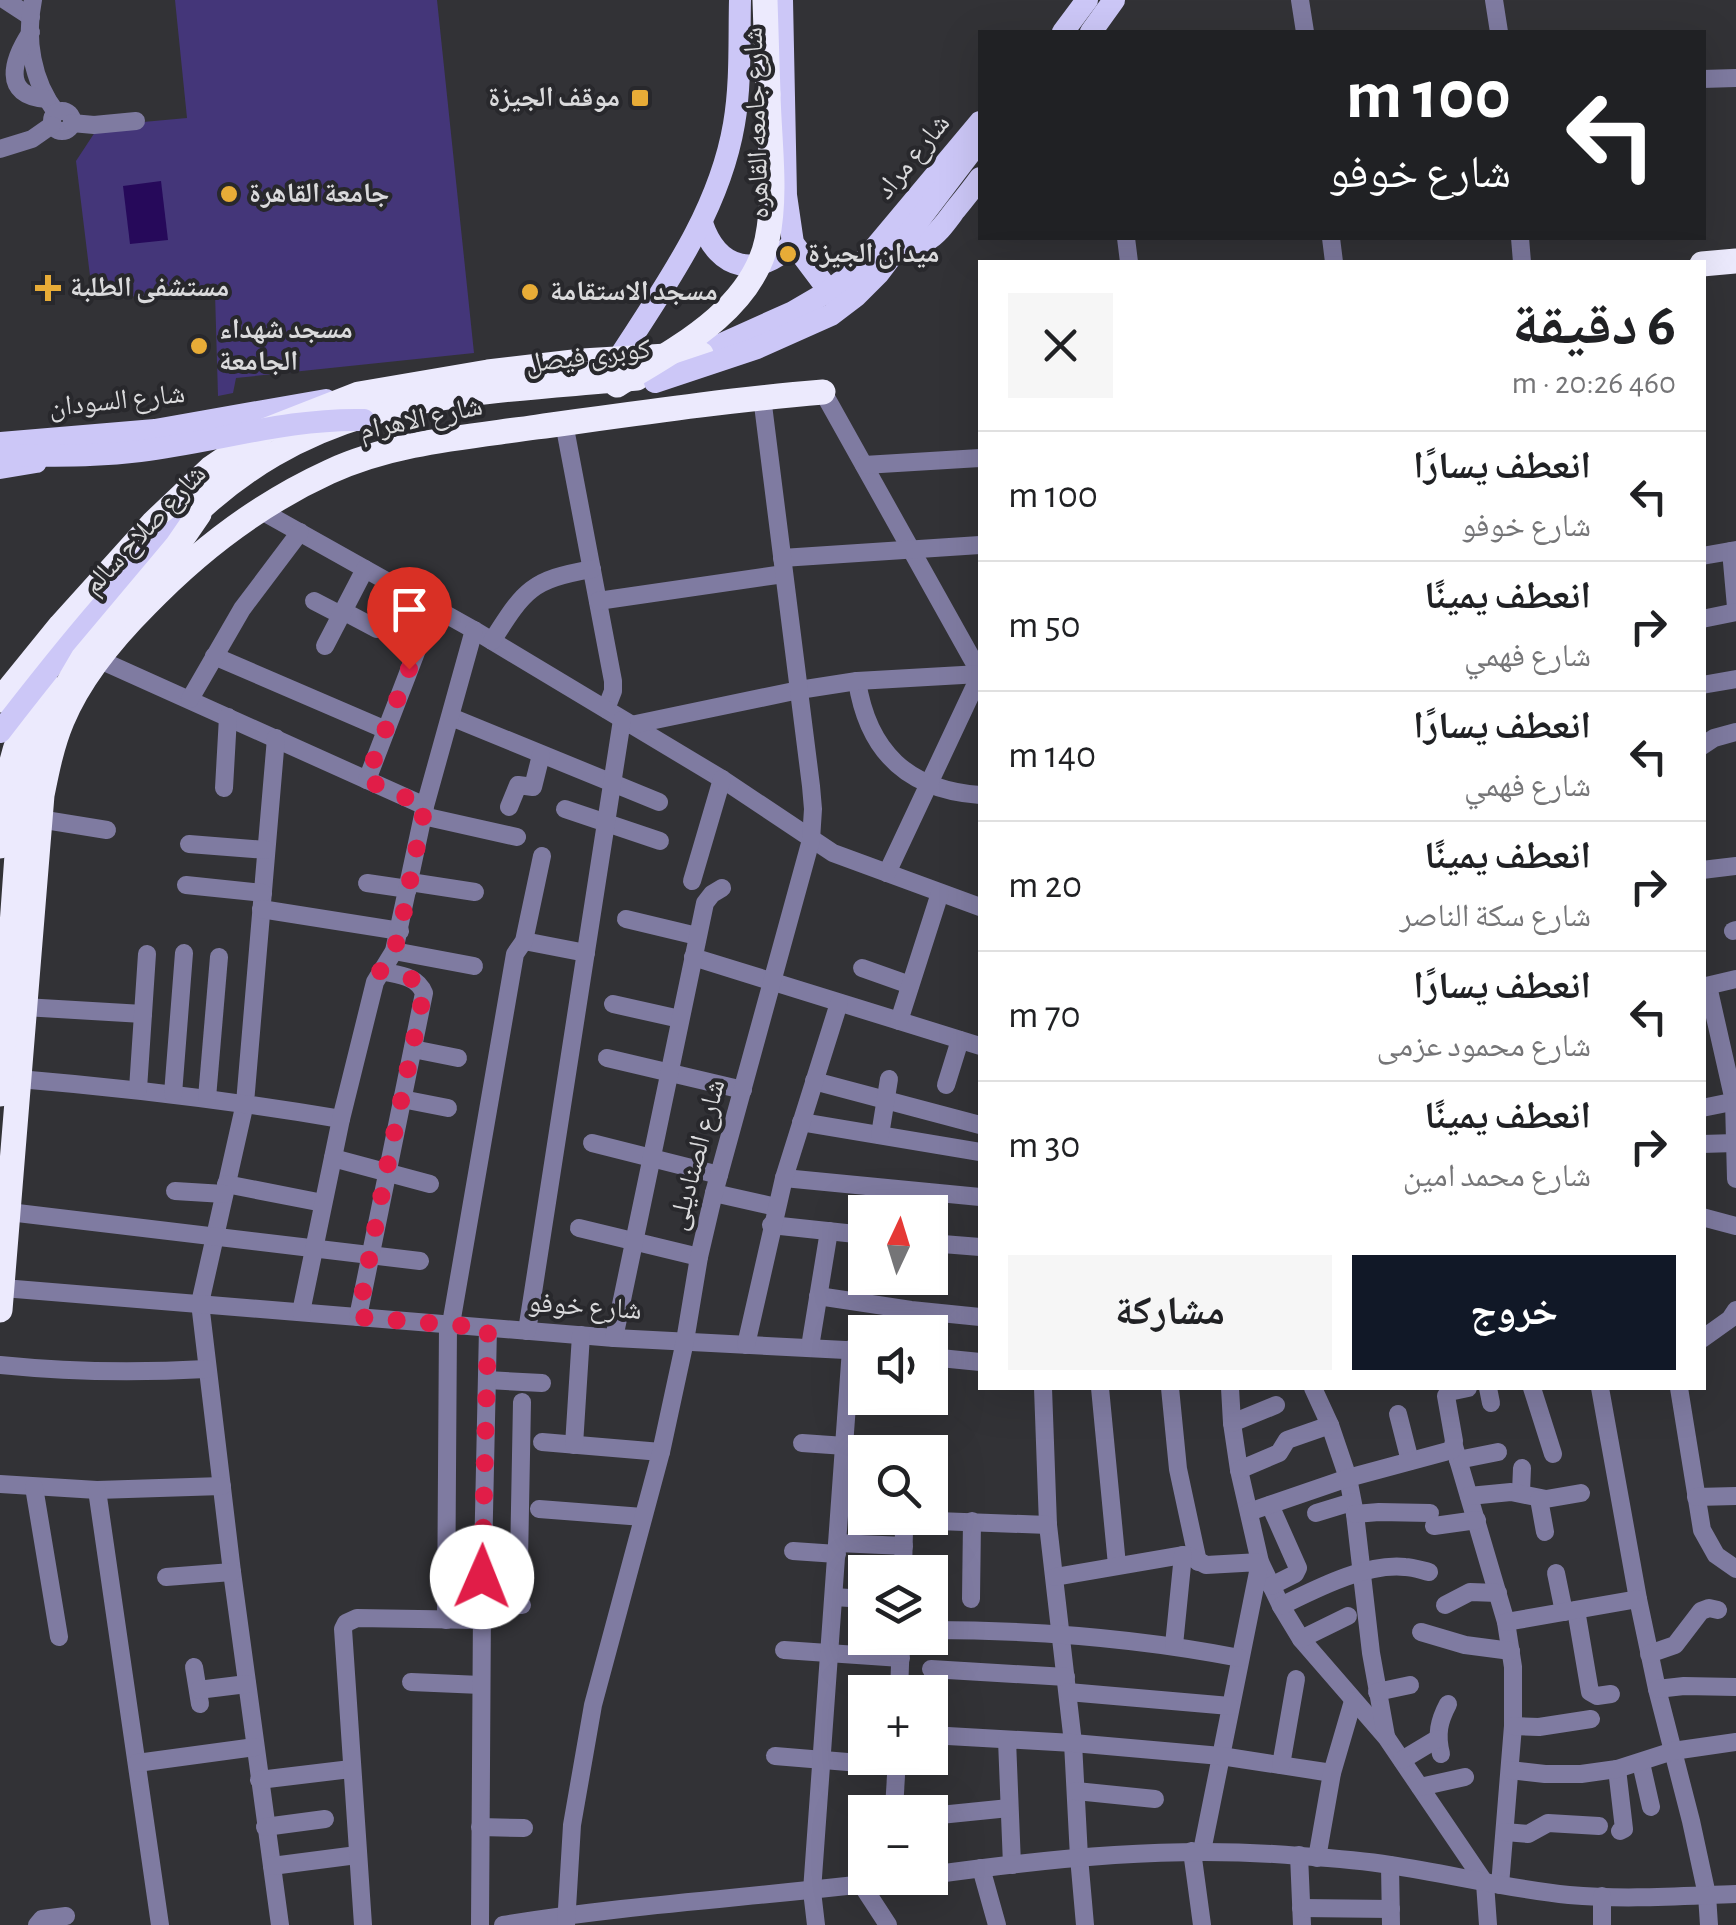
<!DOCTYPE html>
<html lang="ar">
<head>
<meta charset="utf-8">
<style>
  body { margin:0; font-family:"Alegreya Sans","Noto Naskh Arabic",sans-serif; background:#f6f6f6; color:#202124; direction:rtl; height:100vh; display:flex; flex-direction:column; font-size:38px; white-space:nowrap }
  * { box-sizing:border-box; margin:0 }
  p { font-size:32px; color:#757577 }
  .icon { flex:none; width:55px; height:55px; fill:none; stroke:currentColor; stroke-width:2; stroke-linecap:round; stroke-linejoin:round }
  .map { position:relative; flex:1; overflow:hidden; direction:ltr }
  .sheet { position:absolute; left:978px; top:260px; width:728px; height:1130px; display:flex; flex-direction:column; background:#fff; border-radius:0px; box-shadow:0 10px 40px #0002; direction:rtl }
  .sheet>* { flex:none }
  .hud { position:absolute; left:978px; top:30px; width:728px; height:210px; border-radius:0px; box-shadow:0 10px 40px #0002; direction:rtl; background:#202124; color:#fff; overflow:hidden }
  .needle { width:65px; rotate:4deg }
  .tools { position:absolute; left:848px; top:1195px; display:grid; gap:20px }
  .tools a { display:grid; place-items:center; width:100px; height:100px; border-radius:0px; background:#fff; box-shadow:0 10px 40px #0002; font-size:50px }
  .pin { position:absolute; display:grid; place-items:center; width:85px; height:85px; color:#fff; margin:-102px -42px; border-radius:50% 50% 50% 0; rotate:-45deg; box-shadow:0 0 10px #0007 }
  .pin .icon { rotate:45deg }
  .me { position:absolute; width:110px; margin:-55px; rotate:1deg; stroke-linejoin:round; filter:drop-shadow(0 0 8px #0008) }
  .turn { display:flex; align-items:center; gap:35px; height:210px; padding:0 30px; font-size:45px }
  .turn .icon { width:130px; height:130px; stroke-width:2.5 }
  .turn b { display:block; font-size:70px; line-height:85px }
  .round { display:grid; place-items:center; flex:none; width:105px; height:105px; border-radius:0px; background:#f6f6f6 }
  .head { display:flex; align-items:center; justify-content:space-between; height:170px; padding:0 30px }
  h1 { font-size:60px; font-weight:700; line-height:75px }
  .button { display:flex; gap:20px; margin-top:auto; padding:20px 30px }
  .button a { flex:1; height:115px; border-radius:0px; background:#111827; color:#fff; font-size:40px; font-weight:700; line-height:115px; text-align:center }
  .button a+a { background:#f6f6f6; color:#202124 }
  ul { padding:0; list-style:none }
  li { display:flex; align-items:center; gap:30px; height:130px; padding:0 30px; border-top:2px solid #e0e0e0 }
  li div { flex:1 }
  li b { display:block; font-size:38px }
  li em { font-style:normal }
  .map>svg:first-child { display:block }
  .green { fill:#443679 }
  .water { fill:#26095a }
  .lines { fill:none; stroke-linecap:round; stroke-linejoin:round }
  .minor { stroke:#7f7ba1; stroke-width:18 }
  .major { stroke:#ccc7f7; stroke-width:22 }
  .highway { stroke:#eceafd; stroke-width:25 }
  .major-bridge { stroke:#ccc7f7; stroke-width:22 }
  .highway-bridge { stroke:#eceafd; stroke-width:25 }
  .route { stroke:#e11d48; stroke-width:18; stroke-dasharray:0 32.4 }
  .poi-dot { fill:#e8ac37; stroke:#28282c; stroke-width:4 }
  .labels { text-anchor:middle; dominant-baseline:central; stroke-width:8; stroke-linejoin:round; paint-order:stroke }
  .poi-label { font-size:28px; font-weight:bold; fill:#dadadc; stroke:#28282c; text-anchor:start }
  .street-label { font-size:28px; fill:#dadadc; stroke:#28282c }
</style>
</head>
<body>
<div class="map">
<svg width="1736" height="1925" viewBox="0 0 1736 1925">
  <rect width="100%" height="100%" fill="#323236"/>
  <polygon class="green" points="175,0 437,0 474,353 236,378 233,393 218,396 215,293 118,297 100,293 91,284 76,161 99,126 187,118"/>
  <polygon class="water" points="161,181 168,240 130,244 123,186"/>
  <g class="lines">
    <g class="minor">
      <polyline points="5,0 31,17"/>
      <path d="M33,0C25,38 32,81 56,112"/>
      <polyline points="1300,0 1305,32"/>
      <polyline points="1494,0 1499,32"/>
      <path d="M31,32C13,59 0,96 47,99"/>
      <polyline points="1702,79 1736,78"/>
      <circle cx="62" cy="121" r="10"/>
      <polyline points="72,123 94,125 136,121"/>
      <polyline points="0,149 32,139 52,125"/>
      <polyline points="1126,238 1129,262"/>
      <polyline points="1331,238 1334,262"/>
      <polyline points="1520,238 1522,262"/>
      <polyline points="823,392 980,673"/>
      <polyline points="564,423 613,681 613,691 606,709"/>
      <polyline points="864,465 980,458"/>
      <polyline points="258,509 474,630 722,779 833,853 980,907"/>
      <polyline points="1731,551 1736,607"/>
      <polyline points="1702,556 1736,550"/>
      <polyline points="782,558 980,545"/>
      <polyline points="314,601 341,615"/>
      <polyline points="598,601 784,574"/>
      <polyline points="343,611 377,629"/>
      <polyline points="1702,619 1736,612"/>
      <path d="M492,641C525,589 531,580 592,569"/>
      <polyline points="325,646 365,569"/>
      <polyline points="214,656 386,730"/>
      <polyline points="100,660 425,806"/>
      <path d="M857,681C868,752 908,790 980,795"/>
      <polyline points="1702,685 1736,679"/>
      <polyline points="190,699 242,609 300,532"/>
      <polyline points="451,717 659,802"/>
      <polyline points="631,725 799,690 857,681 980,674"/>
      <polyline points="276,738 245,1103 200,1303 232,1572 280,1925"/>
      <polyline points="1702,746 1714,738 1736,732"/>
      <polyline points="367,780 433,608"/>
      <polyline points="224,788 228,717"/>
      <polyline points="509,807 518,785 533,787 541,755"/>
      <polyline points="565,809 660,841"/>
      <polyline points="423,816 517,837"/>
      <polyline points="39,819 107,830"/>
      <polyline points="189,844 266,850"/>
      <polyline points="1702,870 1736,866"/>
      <polyline points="887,873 980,675"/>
      <polyline points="692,881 722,779"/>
      <polyline points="410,882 475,892"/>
      <polyline points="367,883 408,889"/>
      <polyline points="186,885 263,893"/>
      <polyline points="261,909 400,931"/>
      <polyline points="626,919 697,936"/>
      <polyline points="1733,931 1736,930"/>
      <polyline points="524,941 586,953"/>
      <polyline points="394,951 474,966"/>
      <polyline points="693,957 980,1046"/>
      <polyline points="862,968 910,985"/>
      <polyline points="1708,986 1734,1101 1736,1179"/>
      <polyline points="1702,987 1736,979"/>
      <polyline points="613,1004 680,1019"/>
      <polyline points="24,1007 143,1014"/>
      <polyline points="899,1021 940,893"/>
      <polyline points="413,1049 458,1058"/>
      <polyline points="607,1058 743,1090"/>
      <path d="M19,1079C127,1088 234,1101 341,1119"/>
      <polyline points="814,1081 980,1125"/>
      <polyline points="946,1085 960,1040"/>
      <polyline points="138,1089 147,954"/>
      <polyline points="173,1094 184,953"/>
      <polyline points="207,1098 219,957"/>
      <polyline points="402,1099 448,1108"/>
      <polyline points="1702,1108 1736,1101"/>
      <polyline points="801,1122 980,1152"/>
      <polyline points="880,1135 889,1079"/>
      <polyline points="592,1143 719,1175"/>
      <polyline points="1702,1144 1735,1143"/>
      <polyline points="333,1158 430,1184"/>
      <polyline points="784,1178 980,1197"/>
      <polyline points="226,1184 323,1203"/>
      <polyline points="175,1191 224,1194"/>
      <polyline points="714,1193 776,1207"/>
      <polyline points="9,1212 420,1261"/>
      <polyline points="1702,1217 1736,1226"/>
      <polyline points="771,1225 865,1235"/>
      <polyline points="579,1228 699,1257"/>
      <polyline points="930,1243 980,1247"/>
      <polyline points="3,1288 614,1338 865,1351"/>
      <polyline points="818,1296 911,1310 980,1317"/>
      <polyline points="301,1312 341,1119 375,982 394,951 425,806 474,630"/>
      <path d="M358,1317L424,993C417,975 397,975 381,971"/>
      <polyline points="451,1324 515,954 524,941 542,856"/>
      <polyline points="527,1331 622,720"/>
      <polyline points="614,1338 705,903 712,894 722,888"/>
      <polyline points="1702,1339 1730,1319 1736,1310"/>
      <polyline points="746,1345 784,1178 839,1003"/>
      <polyline points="810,1347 829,1231"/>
      <polyline points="930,1357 980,1362"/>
      <path d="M0,1365C69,1372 137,1373 206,1369"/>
      <polyline points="487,1380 542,1383"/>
      <polyline points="1043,1388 1048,1525 1073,1743 1079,1857 1085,1925"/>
      <polyline points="1100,1388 1117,1565"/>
      <polyline points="1170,1388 1178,1469 1198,1562"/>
      <polyline points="1230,1388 1232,1423 1239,1470 1260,1562 1281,1606 1301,1639 1386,1737 1485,1883 1488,1925"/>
      <polyline points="1313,1388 1330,1425 1348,1478 1355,1514 1371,1653 1386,1736"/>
      <polyline points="1488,1388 1491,1403"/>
      <polyline points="1532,1388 1553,1454"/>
      <polyline points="1600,1388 1638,1599 1657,1689 1691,1821 1707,1895 1709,1925"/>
      <polyline points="1679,1388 1702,1530 1716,1555 1736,1569"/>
      <polyline points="1398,1414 1410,1461"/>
      <polyline points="1232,1423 1276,1405"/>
      <polyline points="542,1442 661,1452"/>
      <polyline points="802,1443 888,1449"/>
      <polyline points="574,1445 581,1335"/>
      <polyline points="1454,1446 1506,1622 1513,1667 1513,1726 1500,1885"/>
      <polyline points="1458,1460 1498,1452"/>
      <polyline points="1239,1470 1279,1453 1287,1440 1330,1425"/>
      <polyline points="0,1484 97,1490 222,1486"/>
      <polyline points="34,1487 59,1637"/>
      <polyline points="97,1490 160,1925"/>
      <polyline points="1521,1492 1522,1468"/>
      <polyline points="1469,1496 1511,1492 1546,1499 1581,1493"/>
      <polyline points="1696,1497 1736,1496"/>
      <polyline points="1539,1499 1545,1532"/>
      <polyline points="1270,1505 1298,1568 1295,1574 1271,1586"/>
      <polyline points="539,1509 643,1517"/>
      <polyline points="1249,1512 1348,1478 1452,1450 1454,1441 1446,1396 1449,1392 1468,1388"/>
      <polyline points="1316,1513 1352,1502"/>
      <polyline points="1355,1514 1379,1512 1430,1513"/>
      <polyline points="1434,1526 1477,1520"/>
      <polyline points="838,1543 904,1546"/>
      <polyline points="793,1551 837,1554"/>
      <polyline points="519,1561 522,1402"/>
      <polyline points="903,1572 904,1530 910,1520 1048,1525"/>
      <polyline points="1556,1573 1564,1612"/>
      <polyline points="166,1577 232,1572"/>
      <polyline points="1055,1577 1183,1555 1191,1557 1206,1565 1260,1562 1202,1851"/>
      <polyline points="834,1597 865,1599"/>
      <polyline points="971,1599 972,1521"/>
      <polyline points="1445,1605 1470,1592 1498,1593"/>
      <polyline points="482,1606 522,1605"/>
      <path d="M1281,1606C1316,1589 1365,1563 1405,1567C1412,1567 1421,1570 1429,1572"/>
      <polyline points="1576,1610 1590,1692 1597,1696 1611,1694"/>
      <polyline points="446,1620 448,1324"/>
      <polyline points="1506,1622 1638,1599"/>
      <path d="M930,1630C1035,1630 1137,1638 1240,1658"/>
      <polyline points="1421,1632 1465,1645 1511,1651"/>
      <polyline points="1301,1639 1348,1616"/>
      <polyline points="1174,1645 1183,1555"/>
      <polyline points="784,1650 901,1658"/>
      <polyline points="1649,1654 1675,1645 1701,1611 1709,1608 1718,1610"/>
      <polyline points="194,1667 200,1704"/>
      <polyline points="931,1669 1066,1677"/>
      <polyline points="411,1682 481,1685"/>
      <polyline points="1657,1689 1684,1686 1736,1687"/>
      <polyline points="198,1690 247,1684"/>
      <polyline points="899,1692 901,1638"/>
      <polyline points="1068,1692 1230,1706"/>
      <polyline points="1377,1692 1410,1685"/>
      <polyline points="1513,1726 1539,1727 1591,1719"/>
      <polyline points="930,1735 1073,1743 1221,1756 1332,1773"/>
      <polyline points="1007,1740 1012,1865"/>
      <path d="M1441,1754C1436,1734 1439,1721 1448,1704"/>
      <polyline points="775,1756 896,1766"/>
      <polyline points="1402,1760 1437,1739"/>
      <polyline points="137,1763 255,1747"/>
      <polyline points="1641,1763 1651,1807"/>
      <polyline points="1281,1765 1296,1679"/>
      <polyline points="1617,1769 1624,1829 1620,1831"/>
      <polyline points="1510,1770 1545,1774 1581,1774 1617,1769 1673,1751 1736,1742"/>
      <polyline points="259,1780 351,1769"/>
      <polyline points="1420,1787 1465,1777"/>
      <polyline points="1076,1791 1155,1799"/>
      <polyline points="894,1810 897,1758"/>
      <polyline points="930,1816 1009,1808"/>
      <polyline points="265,1827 325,1819"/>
      <polyline points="480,1827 524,1828"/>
      <polyline points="1505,1832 1528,1834 1548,1823 1599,1826"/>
      <polyline points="1192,1851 1202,1925"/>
      <polyline points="1299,1855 1302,1925"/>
      <polyline points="1317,1858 1332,1773 1353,1701"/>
      <polyline points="1390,1865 1391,1925"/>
      <polyline points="272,1866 357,1855"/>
      <polyline points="981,1868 997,1925"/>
      <path d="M930,1875C1053,1858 1176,1845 1300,1856C1330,1858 1360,1860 1390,1865C1450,1874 1509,1889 1569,1895C1625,1900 1680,1896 1736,1894"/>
      <polyline points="862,1885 888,1925"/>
      <polyline points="1301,1908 1391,1909"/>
      <polyline points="37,1925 42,1919 66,1916"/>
      <polyline points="363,1925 343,1629 346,1623 357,1618 481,1620"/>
      <polyline points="480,1925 482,1606 488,1328"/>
      <path d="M503,1925C639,1903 777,1896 914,1878"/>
      <polyline points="566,1925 572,1825 593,1705 661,1452 685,1341 699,1257 714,1193 811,840 813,809 811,786 762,397"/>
      <polyline points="816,1925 812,1891 851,1349"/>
      <polyline points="1602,1925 1602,1896"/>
    </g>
    <g class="major">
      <polyline points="782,0 786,195 793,243 829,291"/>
      <polyline points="1063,32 1087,0"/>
      <polyline points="1091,32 1114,0"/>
      <path d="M702,223C718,271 758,279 793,243"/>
      <path d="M893,229C922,258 937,234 955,210C964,199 972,189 980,178"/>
      <path d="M618,359C665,286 719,212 734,124C741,84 739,41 740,0"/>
      <polyline points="686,360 793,312 829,291 857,269 980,122"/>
      <polyline points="0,443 155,430 326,400"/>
      <polyline points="0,468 36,462"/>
    </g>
    <g class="highway">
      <polyline points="765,0 768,94"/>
      <polyline points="1702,264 1736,261"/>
      <path d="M183,525C318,390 460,395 637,378"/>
      <polyline points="0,700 61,625 153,523 211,468 267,430 359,394 488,372 582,361 701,354"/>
      <path d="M0,846C5,788 11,733 47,685"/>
      <path d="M0,1310L42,795C47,770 52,745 62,721C80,678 113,638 146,605C200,549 259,504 329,472C394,442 468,437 537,427C632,414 727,400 823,392"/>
    </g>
    <g class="major-bridge">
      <polyline points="655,382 757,348 831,315 856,296 878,274 980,140"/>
      <path d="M0,456C47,455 94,457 140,451C217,442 286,418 364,420"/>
      <path d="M0,732C37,684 74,637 114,592C138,565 163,535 194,517"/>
    </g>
    <g class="highway-bridge">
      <path d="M617,385C674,350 752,311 767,240C777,193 769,141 768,94"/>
      <polyline points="0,1094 18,841 25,787 37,745 56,704 83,658 177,546 199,514"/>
    </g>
  </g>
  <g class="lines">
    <path class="route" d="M409,669L366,780L425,806L400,931L394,950L380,971C397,975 417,975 424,992L386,1172L358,1317L488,1328L482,1577"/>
  </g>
  <g class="poi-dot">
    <rect x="630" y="88" width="20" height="20" rx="5"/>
    <circle cx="229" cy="194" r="10"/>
    <circle cx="788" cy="254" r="10"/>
    <path d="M43 273h10v10h10v10h-10v10h-10v-10h-10v-10h10z"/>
    <circle cx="530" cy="292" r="10"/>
    <circle cx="199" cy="346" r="10"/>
  </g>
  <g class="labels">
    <g class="poi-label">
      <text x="620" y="98" text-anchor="end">موقف الجيزة</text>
      <text x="249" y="194">جامعة القاهرة</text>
      <text x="808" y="254">ميدان الجيزة</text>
      <text x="70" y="288">مستشفى الطلبة</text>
      <text x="550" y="292">مسجد الاستقامة</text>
      <text x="219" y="330">مسجد شهداء<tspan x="219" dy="32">الجامعة</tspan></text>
    </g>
    <g class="street-label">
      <text transform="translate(757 123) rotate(-92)">شارع جامعه القاهره</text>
      <text transform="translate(913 157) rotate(-51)">شارع مراد</text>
      <text transform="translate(588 357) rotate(-7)">كوبرى فيصل</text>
      <text transform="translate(117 401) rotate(-6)">شارع السودان</text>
      <text transform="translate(421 419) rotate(-12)">شارع الاهرام</text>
      <text transform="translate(145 530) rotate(-47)">شارع صلاح سالم</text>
      <text transform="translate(697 1155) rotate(-75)">شارع الصناديلى</text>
      <text transform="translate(585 1307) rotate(4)">شارع خوفو</text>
    </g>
  </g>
</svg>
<div class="tools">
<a><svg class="needle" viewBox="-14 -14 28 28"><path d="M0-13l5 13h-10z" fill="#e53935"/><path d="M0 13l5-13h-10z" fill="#757577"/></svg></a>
<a><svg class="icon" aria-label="sound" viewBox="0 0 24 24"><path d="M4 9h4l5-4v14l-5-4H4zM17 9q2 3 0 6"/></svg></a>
<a><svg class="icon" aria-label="search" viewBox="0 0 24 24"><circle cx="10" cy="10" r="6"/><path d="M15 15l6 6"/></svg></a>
<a><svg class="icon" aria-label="layers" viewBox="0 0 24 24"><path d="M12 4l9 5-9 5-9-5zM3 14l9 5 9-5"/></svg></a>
<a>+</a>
<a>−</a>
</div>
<div class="pin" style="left:409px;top:669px;background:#d93025"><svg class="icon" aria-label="arrive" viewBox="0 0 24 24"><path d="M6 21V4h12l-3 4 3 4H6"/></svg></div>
<svg class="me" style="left:482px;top:1577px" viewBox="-20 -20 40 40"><circle r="19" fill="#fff"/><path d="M0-13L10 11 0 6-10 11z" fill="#e11d48"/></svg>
<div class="hud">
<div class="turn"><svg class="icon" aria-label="left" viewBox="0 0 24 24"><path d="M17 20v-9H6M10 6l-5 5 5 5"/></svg><div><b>100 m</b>شارع خوفو</div></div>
</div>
<section class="sheet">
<div class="head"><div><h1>6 دقيقة</h1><p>460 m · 20:26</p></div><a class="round"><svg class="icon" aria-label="close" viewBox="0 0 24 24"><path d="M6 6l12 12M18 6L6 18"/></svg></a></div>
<ul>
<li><svg class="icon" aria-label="left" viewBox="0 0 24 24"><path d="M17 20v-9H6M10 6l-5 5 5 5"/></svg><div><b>انعطف يسارًا</b><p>شارع خوفو</p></div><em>100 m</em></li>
<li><svg class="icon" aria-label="right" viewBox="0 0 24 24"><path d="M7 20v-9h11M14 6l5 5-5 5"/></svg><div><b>انعطف يمينًا</b><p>شارع فهمي</p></div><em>50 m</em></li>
<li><svg class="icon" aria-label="left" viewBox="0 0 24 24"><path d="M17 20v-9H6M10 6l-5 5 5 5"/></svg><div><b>انعطف يسارًا</b><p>شارع فهمي</p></div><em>140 m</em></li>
<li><svg class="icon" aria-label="right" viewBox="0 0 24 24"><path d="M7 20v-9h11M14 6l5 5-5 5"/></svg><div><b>انعطف يمينًا</b><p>شارع سكة الناصر</p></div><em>20 m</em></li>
<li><svg class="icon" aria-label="left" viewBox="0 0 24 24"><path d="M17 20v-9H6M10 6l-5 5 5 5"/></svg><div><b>انعطف يسارًا</b><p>شارع محمود عزمى</p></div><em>70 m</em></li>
<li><svg class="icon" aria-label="right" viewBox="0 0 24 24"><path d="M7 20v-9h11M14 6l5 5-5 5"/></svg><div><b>انعطف يمينًا</b><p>شارع محمد امين</p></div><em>30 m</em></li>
</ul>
<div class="button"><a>خروج</a><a>مشاركة</a></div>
</section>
</div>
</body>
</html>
